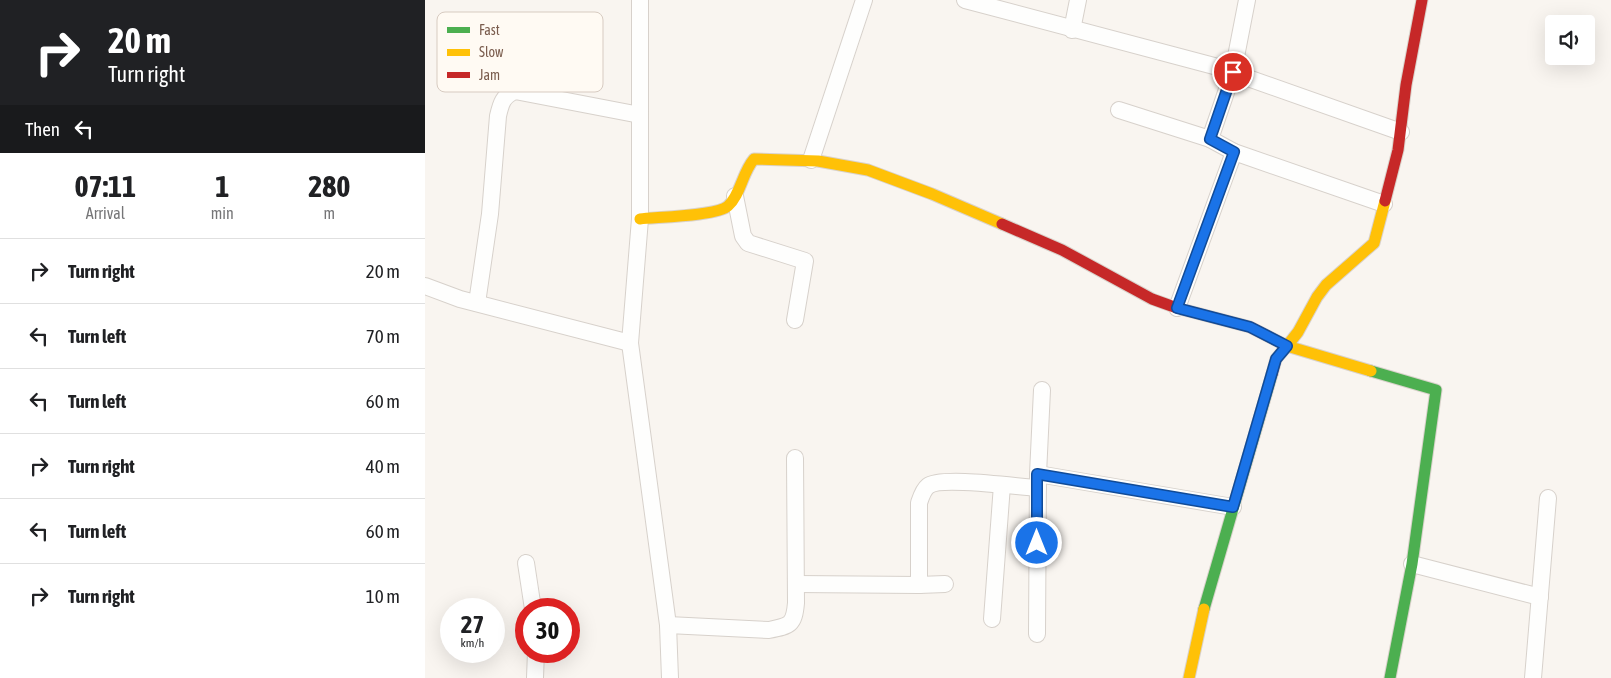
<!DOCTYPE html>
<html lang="en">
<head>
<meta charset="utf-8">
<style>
  body { margin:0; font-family:"Asap Condensed",sans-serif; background:#f2f2f2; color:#202124; height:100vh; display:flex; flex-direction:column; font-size:19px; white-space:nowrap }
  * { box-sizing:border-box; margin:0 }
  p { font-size:16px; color:#757577 }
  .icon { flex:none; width:28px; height:28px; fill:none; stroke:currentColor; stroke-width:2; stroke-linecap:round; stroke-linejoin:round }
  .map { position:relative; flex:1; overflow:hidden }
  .details { display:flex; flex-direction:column; background:#fff; width:425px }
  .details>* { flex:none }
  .banner { background:#202124; color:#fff; overflow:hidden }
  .buttons { position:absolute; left:1120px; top:15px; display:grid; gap:10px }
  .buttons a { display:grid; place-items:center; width:50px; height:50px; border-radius:5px; background:#fff; box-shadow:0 5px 20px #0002; font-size:25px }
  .speed { position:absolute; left:15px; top:598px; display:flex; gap:10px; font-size:25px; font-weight:700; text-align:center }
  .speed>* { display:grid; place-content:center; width:65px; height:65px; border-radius:50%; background:#fff; box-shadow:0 5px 20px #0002; line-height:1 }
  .speed small { font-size:12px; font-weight:400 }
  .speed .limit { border:8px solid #d22; background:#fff; color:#111 }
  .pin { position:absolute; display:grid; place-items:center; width:42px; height:42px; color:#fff; margin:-21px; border:2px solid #fff; border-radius:50%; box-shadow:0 1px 5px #0007 }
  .me { position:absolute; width:55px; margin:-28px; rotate:0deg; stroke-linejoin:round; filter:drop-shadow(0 0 4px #0008) }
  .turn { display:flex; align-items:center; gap:18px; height:105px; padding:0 25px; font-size:22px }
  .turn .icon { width:65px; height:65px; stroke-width:2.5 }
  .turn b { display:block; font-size:35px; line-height:42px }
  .then { display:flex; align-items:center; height:48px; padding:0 25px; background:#0003; gap:10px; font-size:19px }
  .eta { display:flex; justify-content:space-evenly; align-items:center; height:85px; text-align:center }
  .eta b { font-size:30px; font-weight:700; line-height:35px }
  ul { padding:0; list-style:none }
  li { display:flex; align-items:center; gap:15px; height:65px; padding:0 25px; border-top:1px solid #e0e0e0 }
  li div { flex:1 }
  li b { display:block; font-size:19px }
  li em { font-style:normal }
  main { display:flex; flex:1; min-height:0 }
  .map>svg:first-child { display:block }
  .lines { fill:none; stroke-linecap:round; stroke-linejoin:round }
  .street-casing { stroke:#d7d1cb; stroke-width:18 }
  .fast-casing { stroke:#d9d2cb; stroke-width:13 }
  .slow-casing { stroke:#d9d2cb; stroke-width:13 }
  .jam-casing { stroke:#d9d2cb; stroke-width:13 }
  .street { stroke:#fefefd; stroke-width:16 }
  .fast { stroke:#4caf50; stroke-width:11 }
  .slow { stroke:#ffc107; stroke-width:11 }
  .jam { stroke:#c62828; stroke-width:11 }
  .route-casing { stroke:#114b97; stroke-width:12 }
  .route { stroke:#1a73e8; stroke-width:9 }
  .key { fill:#fffaf3; stroke:#d7cbc1; stroke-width:1 }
  .key-label { font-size:14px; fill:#7a5c4d }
</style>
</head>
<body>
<main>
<section class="details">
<div class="banner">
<div class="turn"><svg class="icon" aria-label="right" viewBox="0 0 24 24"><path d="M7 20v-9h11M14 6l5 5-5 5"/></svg><div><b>20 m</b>Turn right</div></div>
<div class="then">Then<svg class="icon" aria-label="left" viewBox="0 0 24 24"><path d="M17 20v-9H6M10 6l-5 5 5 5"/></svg></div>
</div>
<div class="eta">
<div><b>07:11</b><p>Arrival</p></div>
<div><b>1</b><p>min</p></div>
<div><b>280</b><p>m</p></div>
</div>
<ul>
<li><svg class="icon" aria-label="right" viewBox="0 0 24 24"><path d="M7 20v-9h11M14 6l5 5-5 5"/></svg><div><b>Turn right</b></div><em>20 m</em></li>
<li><svg class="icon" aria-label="left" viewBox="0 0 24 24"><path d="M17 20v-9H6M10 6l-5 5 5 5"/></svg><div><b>Turn left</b></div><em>70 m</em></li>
<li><svg class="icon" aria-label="left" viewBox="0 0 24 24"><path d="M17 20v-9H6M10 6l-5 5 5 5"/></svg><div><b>Turn left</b></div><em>60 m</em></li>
<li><svg class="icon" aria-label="right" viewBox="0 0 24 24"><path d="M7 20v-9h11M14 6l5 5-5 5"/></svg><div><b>Turn right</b></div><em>40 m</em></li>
<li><svg class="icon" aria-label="left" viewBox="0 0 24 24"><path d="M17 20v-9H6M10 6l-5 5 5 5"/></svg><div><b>Turn left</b></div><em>60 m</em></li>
<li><svg class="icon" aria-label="right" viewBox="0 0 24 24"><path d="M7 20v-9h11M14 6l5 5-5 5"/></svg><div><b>Turn right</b></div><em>10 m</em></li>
</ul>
</section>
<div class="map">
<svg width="1186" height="678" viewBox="0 0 1186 678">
  <rect width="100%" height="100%" fill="#f9f5f0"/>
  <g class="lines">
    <defs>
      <g id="street">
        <polyline points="215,0 215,219 205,343 243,625 245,678"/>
        <polyline points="540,0 789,66 976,132"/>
        <polyline points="822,0 808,72 785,139 809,152 959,204"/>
        <polyline points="647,30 653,0"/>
        <polyline points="694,110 785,139"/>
        <polyline points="386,160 439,0"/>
        <polyline points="310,196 318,236 323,243 380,261 370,320"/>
        <polyline points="0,286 35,299 205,343"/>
        <path d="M52,303L65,214L73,116C76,103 78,96 90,91L215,115"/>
        <polyline points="752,308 809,152"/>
        <polyline points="613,474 808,507"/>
        <polyline points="101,563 108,609"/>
        <polyline points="987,564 1115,597"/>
        <path d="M371,584L494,585V503C496,497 498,490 503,486C516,476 593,487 613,488"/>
        <polyline points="494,585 520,584"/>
        <polyline points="567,619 577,485"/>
        <path d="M243,625L344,630C365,626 369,625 371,603L370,458"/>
        <polyline points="612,634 613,474 617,390"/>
        <polyline points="110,678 111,651"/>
        <polyline points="1108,678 1123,498"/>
      </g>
      <g id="fast">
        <polyline points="946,371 1011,390 987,564 965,678"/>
        <polyline points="779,609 847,374"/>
      </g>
      <g id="slow">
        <path d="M215,219C232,217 292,216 303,206C316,194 317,173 329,159L393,161L443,170L507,194L577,224"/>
        <polyline points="946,371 862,346 873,332 892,297 901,285 949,243 960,201"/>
        <polyline points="764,678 779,609"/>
      </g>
      <g id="jam">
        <polyline points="960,201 973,150 981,85 997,0"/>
        <polyline points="577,224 637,250 727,299 752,308 825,327 862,346 851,359 847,374"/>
      </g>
    </defs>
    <use href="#street" class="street-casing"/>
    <use href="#fast" class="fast-casing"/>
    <use href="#slow" class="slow-casing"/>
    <use href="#jam" class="jam-casing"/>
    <use href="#street" class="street"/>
    <use href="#fast" class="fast"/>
    <use href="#slow" class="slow"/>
    <use href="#jam" class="jam"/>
  </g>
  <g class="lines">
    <defs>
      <polyline id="route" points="612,543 612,474 808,507 851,359 862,346 825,327 752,308 809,152 785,139 808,72"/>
    </defs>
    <use href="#route" class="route-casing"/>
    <use href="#route" class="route"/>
  </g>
  <rect x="12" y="12" width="166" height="80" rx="8" class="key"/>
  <rect x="22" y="27" width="23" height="6" fill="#4caf50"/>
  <rect x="22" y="49" width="23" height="7" fill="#ffc107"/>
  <rect x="22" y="72" width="23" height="6" fill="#c62828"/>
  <g class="key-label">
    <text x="54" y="35">Fast</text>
    <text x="54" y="57">Slow</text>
    <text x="54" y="80">Jam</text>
  </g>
</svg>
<div class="buttons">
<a><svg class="icon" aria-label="sound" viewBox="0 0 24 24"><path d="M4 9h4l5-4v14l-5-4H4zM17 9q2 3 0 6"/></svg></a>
</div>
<div class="speed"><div>27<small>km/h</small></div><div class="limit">30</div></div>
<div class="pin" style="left:808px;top:72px;background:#d93025"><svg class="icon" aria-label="arrive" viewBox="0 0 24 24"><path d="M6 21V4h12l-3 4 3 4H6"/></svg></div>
<svg class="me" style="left:612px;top:543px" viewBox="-20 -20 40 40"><circle r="17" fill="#1a73e8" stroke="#fff" stroke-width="3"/><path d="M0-11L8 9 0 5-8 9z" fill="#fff"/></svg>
</div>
</main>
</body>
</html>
